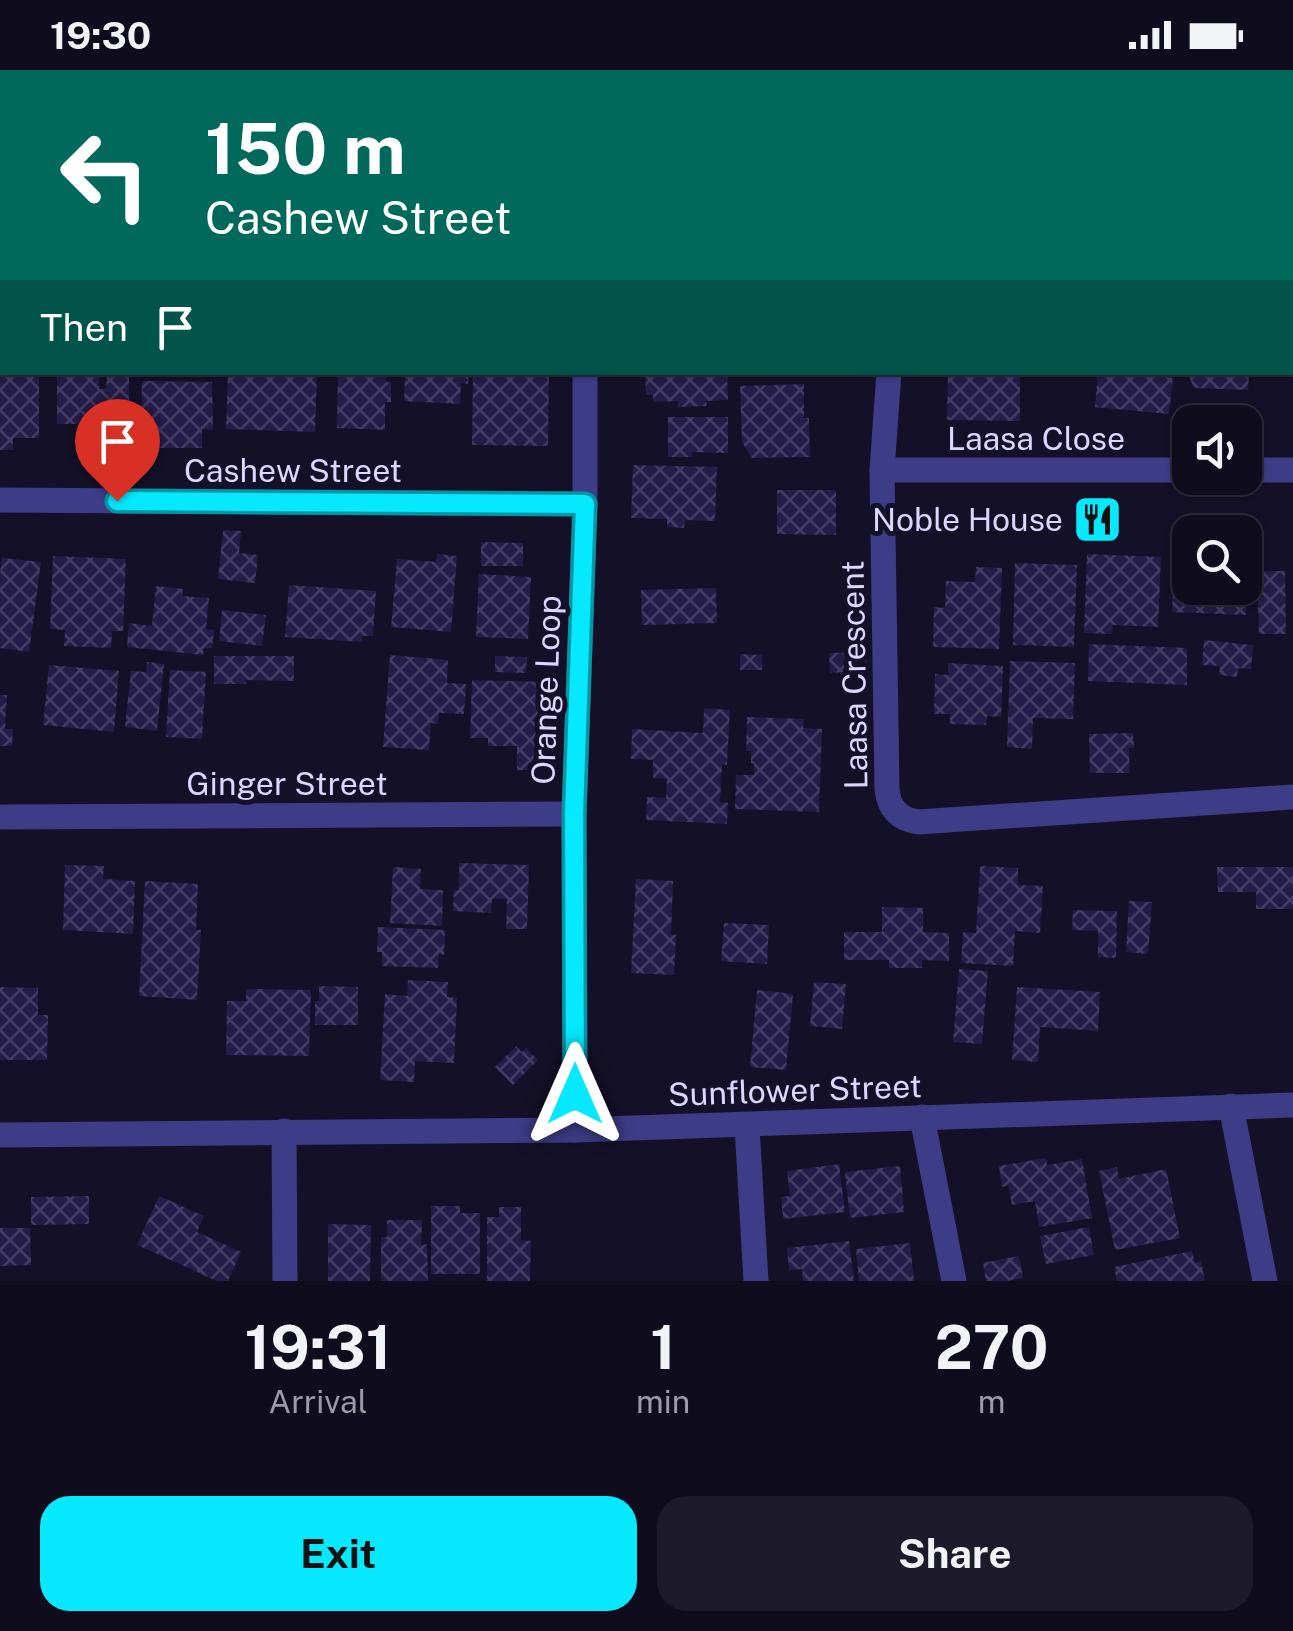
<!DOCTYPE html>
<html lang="en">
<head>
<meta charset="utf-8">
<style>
  body { margin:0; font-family:"Public Sans",sans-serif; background:#1d1a2b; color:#f1f3f6; height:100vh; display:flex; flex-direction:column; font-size:38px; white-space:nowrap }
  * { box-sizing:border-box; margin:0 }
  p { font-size:32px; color:#9b9ba4 }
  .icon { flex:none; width:55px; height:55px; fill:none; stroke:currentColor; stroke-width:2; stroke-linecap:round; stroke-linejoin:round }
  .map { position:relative; height:1211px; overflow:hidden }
  .drawer { display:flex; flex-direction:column; background:#0f0c1e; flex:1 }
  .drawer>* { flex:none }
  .top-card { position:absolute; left:0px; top:0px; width:1295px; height:305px; box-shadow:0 2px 8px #0004,0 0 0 2px #2f2c3c; background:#00695c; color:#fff; overflow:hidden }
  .tools { position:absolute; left:1172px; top:335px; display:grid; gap:20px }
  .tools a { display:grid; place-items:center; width:90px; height:90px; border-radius:20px; background:#0f0c1e; box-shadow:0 2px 8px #0004,0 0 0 2px #2f2c3c; font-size:50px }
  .pin { position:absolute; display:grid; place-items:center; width:85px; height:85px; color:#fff; margin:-102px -42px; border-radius:50% 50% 50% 0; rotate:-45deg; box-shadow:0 0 10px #0007 }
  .pin .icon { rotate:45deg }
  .me { position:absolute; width:110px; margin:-55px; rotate:0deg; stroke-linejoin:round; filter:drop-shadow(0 0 8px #0008) }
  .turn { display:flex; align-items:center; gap:35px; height:210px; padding:0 40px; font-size:45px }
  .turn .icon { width:130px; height:130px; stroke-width:2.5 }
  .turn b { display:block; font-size:70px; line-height:85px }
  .then { display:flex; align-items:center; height:95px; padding:0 40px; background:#0003; gap:20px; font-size:38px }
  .eta { display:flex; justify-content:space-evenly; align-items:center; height:170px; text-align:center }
  .eta b { font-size:60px; font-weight:700; line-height:70px }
  .action { display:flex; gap:20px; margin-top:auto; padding:20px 40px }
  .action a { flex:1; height:115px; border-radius:30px; background:#05e8fd; color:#111; font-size:40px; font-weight:700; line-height:115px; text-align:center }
  .action a+a { background:#1d1a2b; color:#f1f3f6 }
  .status { display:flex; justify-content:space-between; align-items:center; height:70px; padding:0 50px; background:#0f0c1e; direction:ltr }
  .status svg { height:28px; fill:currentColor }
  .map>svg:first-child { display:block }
  .building { fill:url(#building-cross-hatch) }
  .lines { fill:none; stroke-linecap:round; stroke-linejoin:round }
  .minor { stroke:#3d3c86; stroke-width:25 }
  .route-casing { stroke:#0397a4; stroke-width:25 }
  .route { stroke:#05e8fd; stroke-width:18 }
  .labels { text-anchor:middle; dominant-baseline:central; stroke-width:10; stroke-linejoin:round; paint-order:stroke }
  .street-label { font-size:32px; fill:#dbd7ff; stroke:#141028 }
  .poi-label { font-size:32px; fill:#dbd7ff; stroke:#141028; text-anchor:end }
</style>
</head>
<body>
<div class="status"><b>19:30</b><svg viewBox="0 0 49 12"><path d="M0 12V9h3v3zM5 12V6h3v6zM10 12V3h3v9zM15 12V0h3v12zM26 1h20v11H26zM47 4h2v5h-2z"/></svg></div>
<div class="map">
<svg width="1293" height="1211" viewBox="0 0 1293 1211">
  <defs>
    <pattern id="building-cross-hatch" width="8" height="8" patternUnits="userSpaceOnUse" patternTransform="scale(2.5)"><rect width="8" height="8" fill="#241c49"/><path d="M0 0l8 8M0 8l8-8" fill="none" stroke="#433c64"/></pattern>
  </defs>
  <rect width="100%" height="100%" fill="#141028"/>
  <g class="building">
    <polygon points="0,302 39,302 39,368 13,368 13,380 0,380"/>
    <polygon points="57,302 99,303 99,319 106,319 107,302 129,302 129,343 121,343 120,367 83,367 82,354 57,354"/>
    <polygon points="228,302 317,302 315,362 226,359"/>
    <polygon points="338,302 386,302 386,312 391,312 391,332 385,332 385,360 337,358"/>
    <polygon points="405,302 469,302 468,314 461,313 460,334 404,331"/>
    <polygon points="473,302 549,302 548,376 472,375"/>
    <polygon points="645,302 727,302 728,330 706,331 707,336 678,337 678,331 653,332 653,325 646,325"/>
    <polygon points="948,302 1020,302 1020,351 947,350"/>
    <polygon points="1098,302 1126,302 1173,308 1169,344 1095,337"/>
    <polygon points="1187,302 1249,302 1248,320 1194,318"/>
    <polygon points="142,311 212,312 213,360 202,359 202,378 148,378 148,359 141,359"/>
    <polygon points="804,314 804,348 809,348 810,387 752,388 742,372 740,316"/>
    <polygon points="668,347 728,347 728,383 692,382 692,387 668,387"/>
    <polygon points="633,395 717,397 715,451 685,450 684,458 667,457 667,449 631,448"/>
    <polygon points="777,420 836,420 836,465 777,464"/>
    <polygon points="223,460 241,461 239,483 258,485 255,513 218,509"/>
    <polygon points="481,472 523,473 523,496 481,496"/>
    <polygon points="437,484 457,486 451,562 391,557 397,489 436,492"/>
    <polygon points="1087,484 1161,487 1158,557 1113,555 1112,564 1084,563"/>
    <polygon points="53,486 126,489 123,561 112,561 111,578 64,576 65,560 50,559"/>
    <polygon points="2,488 41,492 29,582 0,578 0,504"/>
    <polygon points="1015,493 1077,495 1074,577 1013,575"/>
    <polygon points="976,497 1002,498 999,579 933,577 934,537 945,538 946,511 975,512"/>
    <polygon points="1174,497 1190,498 1190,518 1247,518 1246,545 1172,542"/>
    <polygon points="1257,501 1285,501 1286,564 1259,564"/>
    <polygon points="479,504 531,507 528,569 476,567"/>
    <polygon points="289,515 376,521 373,566 362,566 362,572 285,567"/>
    <polygon points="156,516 183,519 182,526 209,528 206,559 214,560 212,578 204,578 203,585 127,577 129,553 152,556"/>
    <polygon points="716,518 717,553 642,555 641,520"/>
    <polygon points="222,540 266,545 262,576 219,571"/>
    <polygon points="1204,570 1253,575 1251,599 1238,598 1237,607 1219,605 1220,596 1202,595"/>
    <polygon points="1089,574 1187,578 1187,615 1088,611"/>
    <polygon points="867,582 867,601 830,603 829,583"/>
    <polygon points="740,584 762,585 762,600 740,600"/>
    <polygon points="390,585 448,590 447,613 466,614 464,644 439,643 438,654 431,653 429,680 383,677"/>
    <polygon points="214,586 294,586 294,611 246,610 246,614 214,614"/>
    <polygon points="495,586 527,587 526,603 495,602"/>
    <polygon points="1010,591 1075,593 1073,649 1033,648 1032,679 1007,677"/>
    <polygon points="147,592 164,594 157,661 125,657 131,601 146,602"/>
    <polygon points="948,593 1003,596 1001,647 987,646 986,655 950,654 950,644 934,644 935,604 948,605"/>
    <polygon points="49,595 119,601 114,662 43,655"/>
    <polygon points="170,600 206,602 202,669 166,667"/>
    <polygon points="472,610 544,612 542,700 517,700 517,676 488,676 488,668 470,668"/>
    <polygon points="0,625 7,625 5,659 13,659 12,676 0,676"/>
    <polygon points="704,638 730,640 727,695 722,694 720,732 728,733 727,754 646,750 647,727 666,728 667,709 653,708 653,690 631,689 632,659 703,663"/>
    <polygon points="747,647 804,649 803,658 822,659 819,742 735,739 736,705 754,705 754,694 751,693 751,681 746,681"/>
    <polygon points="1133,663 1134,678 1129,678 1130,703 1090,703 1089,664"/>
    <polygon points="459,793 529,795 527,859 506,859 507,829 492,829 491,843 453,841 454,820 459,820"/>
    <polygon points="65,795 104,796 103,809 135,811 133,864 63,860"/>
    <polygon points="980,796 1018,798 1018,815 1043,816 1040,863 1015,861 1013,896 961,893 963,862 976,863"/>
    <polygon points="393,797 421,799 420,819 443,820 442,856 390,853"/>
    <polygon points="1217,797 1293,797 1293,839 1256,839 1256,822 1218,822"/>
    <polygon points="636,809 673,811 671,865 676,865 674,905 631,903"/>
    <polygon points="145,811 198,814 196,860 201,860 197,930 139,926"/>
    <polygon points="1129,831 1152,832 1148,884 1126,882"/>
    <polygon points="882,837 923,838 923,862 949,863 949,891 922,890 922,898 889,898 889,890 844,890 844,862 882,862"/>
    <polygon points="1073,840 1117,841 1116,888 1098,887 1098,861 1072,860"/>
    <polygon points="724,853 769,855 767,894 721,891"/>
    <polygon points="378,857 445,860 444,885 439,884 438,898 382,896 382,882 377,882"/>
    <polygon points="959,899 988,901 982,974 953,972"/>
    <polygon points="408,910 448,912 447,927 457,928 454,993 415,991 414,1012 380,1010 385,924 407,926"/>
    <polygon points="814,912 846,914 842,959 810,956"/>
    <polygon points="319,916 358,917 358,955 315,955 315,931 319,931"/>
    <polygon points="0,917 38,918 38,945 48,945 47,990 0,990"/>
    <polygon points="1017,917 1100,922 1098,961 1040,957 1038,992 1012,990"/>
    <polygon points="246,919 311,920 309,986 226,985 227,931 246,931"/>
    <polygon points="757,920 793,924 786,1000 750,997"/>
    <polygon points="516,976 522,982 526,978 538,990 513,1015 495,997"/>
    <polygon points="1046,1088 1047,1095 1082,1089 1092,1148 1039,1157 1035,1131 1012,1135 1008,1115 1002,1117 999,1096"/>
    <polygon points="839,1094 845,1142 783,1149 781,1127 790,1126 787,1101"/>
    <polygon points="900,1096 904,1142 850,1148 845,1102"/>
    <polygon points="1117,1097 1119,1109 1166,1099 1180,1168 1115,1180 1099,1101"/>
    <polygon points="89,1126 89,1154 31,1155 31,1127"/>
    <polygon points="159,1126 204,1146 197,1162 241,1182 228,1211 217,1211 137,1175"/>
    <polygon points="431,1136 460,1136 460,1143 480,1143 480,1204 431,1204"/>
    <polygon points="499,1137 521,1137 521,1170 531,1171 530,1211 487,1211 487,1147 499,1147"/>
    <polygon points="387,1150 422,1150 421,1175 427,1174 428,1211 381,1211 381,1167 387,1167"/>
    <polygon points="328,1154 371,1155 370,1211 328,1211"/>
    <polygon points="1089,1157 1094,1185 1046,1194 1040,1166"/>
    <polygon points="0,1158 30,1158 31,1195 0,1196"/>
    <polygon points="849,1171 854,1211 803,1211 802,1199 789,1200 787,1178"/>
    <polygon points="910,1173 914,1211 859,1211 856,1179"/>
    <polygon points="1192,1181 1195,1193 1201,1191 1205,1211 1117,1211 1114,1197"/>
    <polygon points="1019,1186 1023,1208 1007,1211 986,1211 983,1193"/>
  </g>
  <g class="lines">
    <g class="minor">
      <polyline points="269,0 269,2"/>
      <polyline points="580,0 580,2"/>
      <polyline points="1292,85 1293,85"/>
      <polyline points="0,123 2,123"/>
      <path d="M889,302L882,400L887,719C889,738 898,749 918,752L1293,727"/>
      <polyline points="882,400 1190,400"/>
      <polyline points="1245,400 1293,400"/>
      <polyline points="0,430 585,434"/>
      <polyline points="0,747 574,744"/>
      <polyline points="1231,1036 1265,1211"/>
      <polyline points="922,1047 954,1211"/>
      <polyline points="747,1056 756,1211"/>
      <polyline points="575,1060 574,744 585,434 585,302"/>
      <polyline points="284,1061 285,1211"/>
      <polyline points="0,1065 575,1060 1293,1035"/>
    </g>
  </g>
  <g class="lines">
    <defs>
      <polyline id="route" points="117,431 585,434 574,744 575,1024"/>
    </defs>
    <use href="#route" class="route-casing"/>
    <use href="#route" class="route"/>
  </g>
  <defs>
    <symbol id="restaurant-square" viewBox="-11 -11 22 22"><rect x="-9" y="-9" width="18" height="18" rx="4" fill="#05e8fd" stroke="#141028"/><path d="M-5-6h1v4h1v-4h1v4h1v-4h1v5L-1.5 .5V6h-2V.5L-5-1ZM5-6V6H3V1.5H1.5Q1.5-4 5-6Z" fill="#111"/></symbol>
  </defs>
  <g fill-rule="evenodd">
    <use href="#restaurant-square" x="1070" y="422" width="55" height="55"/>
  </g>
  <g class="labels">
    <g class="street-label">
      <text x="1036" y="368">Laasa Close</text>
      <text x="293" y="400">Cashew Street</text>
      <text transform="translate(854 605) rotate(-91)">Laasa Crescent</text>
      <text transform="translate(546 620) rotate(-88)">Orange Loop</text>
      <text x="287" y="713">Ginger Street</text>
      <text transform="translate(795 1020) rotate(-2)">Sunflower Street</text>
    </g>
    <g class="poi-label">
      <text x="1063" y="449">Noble House</text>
    </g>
  </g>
</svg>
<div class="tools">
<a><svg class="icon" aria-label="sound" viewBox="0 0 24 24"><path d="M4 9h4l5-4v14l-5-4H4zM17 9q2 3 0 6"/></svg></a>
<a><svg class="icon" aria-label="search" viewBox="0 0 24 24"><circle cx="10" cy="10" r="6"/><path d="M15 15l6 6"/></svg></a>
</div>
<div class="pin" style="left:117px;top:431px;background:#d93025"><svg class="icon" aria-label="arrive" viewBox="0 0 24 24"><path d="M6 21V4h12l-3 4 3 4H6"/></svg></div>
<svg class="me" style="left:575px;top:1024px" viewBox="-20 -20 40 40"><path d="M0-17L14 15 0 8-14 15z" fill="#05e8fd" stroke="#fff" stroke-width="4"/></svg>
<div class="top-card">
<div class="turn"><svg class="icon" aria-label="left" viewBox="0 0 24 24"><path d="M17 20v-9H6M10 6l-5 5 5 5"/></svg><div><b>150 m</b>Cashew Street</div></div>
<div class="then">Then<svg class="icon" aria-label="arrive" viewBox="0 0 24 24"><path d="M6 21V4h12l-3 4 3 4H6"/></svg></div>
</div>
</div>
<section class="drawer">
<div class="eta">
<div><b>19:31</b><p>Arrival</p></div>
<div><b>1</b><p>min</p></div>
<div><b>270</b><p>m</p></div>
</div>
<div class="action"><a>Exit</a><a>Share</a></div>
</section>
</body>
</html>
